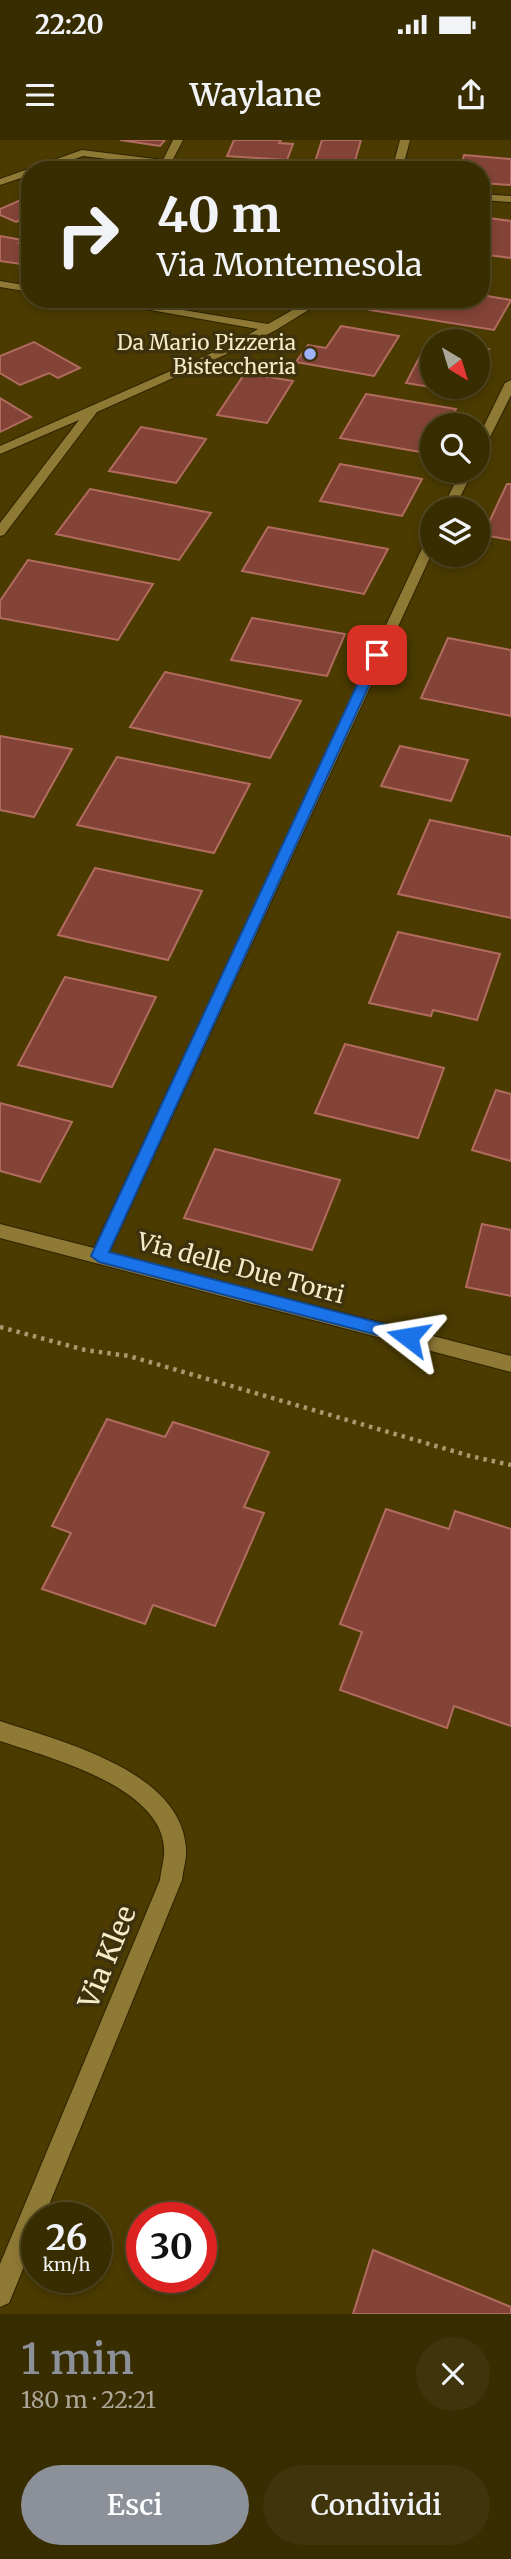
<!DOCTYPE html>
<html lang="it">
<head>
<meta charset="utf-8">
<style>
  body { margin:0; font-family:Merriweather,serif; background:#3f340b; color:#f1f3f6; height:100vh; display:flex; flex-direction:column; font-size:26px; white-space:nowrap }
  * { box-sizing:border-box; margin:0 }
  p { font-size:23px; color:#aba799 }
  .icon { flex:none; width:38px; height:38px; fill:none; stroke:currentColor; stroke-width:2; stroke-linecap:round; stroke-linejoin:round }
  .map { position:relative; height:2174px; overflow:hidden }
  .drawer { display:flex; flex-direction:column; background:#382c01; flex:1 }
  .drawer>* { flex:none }
  .guide { position:absolute; left:21px; top:21px; width:469px; height:147px; border-radius:28px; box-shadow:0 4px 10px #0003,0 0 0 2px #524823; background:#382c01; color:#f1f3f6; overflow:hidden }
  .needle { width:46px; rotate:142deg }
  .controls { position:absolute; left:420px; top:189px; display:grid; gap:14px }
  .controls a { display:grid; place-items:center; width:70px; height:70px; border-radius:50%; background:#382c01; box-shadow:0 4px 10px #0003,0 0 0 2px #524823; font-size:35px }
  .speed { position:absolute; left:21px; top:2062px; display:flex; gap:14px; font-size:35px; font-weight:700; text-align:center }
  .speed>* { display:grid; place-content:center; width:91px; height:91px; border-radius:50%; background:#382c01; box-shadow:0 4px 10px #0003,0 0 0 2px #524823; line-height:1 }
  .speed small { font-size:18px; font-weight:400 }
  .speed .limit { border:10px solid #d22; background:#fff; color:#111 }
  .pin { position:absolute; display:grid; place-items:center; width:60px; height:60px; color:#fff; margin:-30px; border-radius:14px; box-shadow:0 4px 10px #0006 }
  .me { position:absolute; width:77px; margin:-38px; rotate:284deg; stroke-linejoin:round; filter:drop-shadow(0 0 5px #0008) }
  .turn { display:flex; align-items:center; gap:24px; height:147px; padding:0 21px; font-size:32px }
  .turn .icon { width:91px; height:91px; stroke-width:2.5 }
  .turn b { display:block; font-size:49px; line-height:60px }
  .round { display:grid; place-items:center; flex:none; width:74px; height:74px; border-radius:37px; background:#3f340b }
  .head { display:flex; align-items:center; justify-content:space-between; height:119px; padding:0 21px }
  h1 { font-size:42px; font-weight:600; line-height:52px; color:#8c9099 }
  .action { display:flex; gap:14px; margin-top:auto; padding:14px 21px }
  .action a { flex:1; height:80px; border-radius:42px; background:#8c9099; color:#fff; font-size:28px; font-weight:600; line-height:80px; text-align:center }
  .action a+a { background:#3f340b; color:#f1f3f6 }
  .status { display:flex; justify-content:space-between; align-items:center; height:49px; padding:0 35px; background:#382c01; direction:ltr }
  .status svg { height:19px; fill:currentColor }
  header { display:flex; justify-content:space-between; align-items:center; height:91px; padding:0 21px; background:#382c01; font-size:32px; font-weight:600 }
  .map>svg:first-child { display:block }
  .building { fill:#834337; stroke:#b16c5f; stroke-width:2 }
  .lines { fill:none; stroke-linecap:round; stroke-linejoin:round }
  .street-casing { stroke:#2e2300; stroke-width:2 }
  .path { stroke:#a79a6d; stroke-width:4.5; stroke-dasharray:3.5 5; stroke-linecap:butt }
  .street { fill:#8e7935; fill-rule:evenodd }
  .route { fill:#1a73e8; stroke:#114b97; stroke-width:2 }
  .poi-dot { fill:#9fb3fd; stroke:#3d320d; stroke-width:2.5 }
  .labels { text-anchor:middle; dominant-baseline:central; stroke-width:7; stroke-linejoin:round; paint-order:stroke }
  .far-poi-label { font-size:21px; fill:#f6ebc9; stroke:#3d320d; text-anchor:end }
  .street-label { font-size:24px; fill:#f6ebc9; stroke:#3d320d }
  .near-street-label { font-size:28px; fill:#f6ebc9; stroke:#3d320d }
</style>
</head>
<body>
<div class="status"><b>22:20</b><svg viewBox="0 0 49 12"><path d="M0 12V9h3v3zM5 12V6h3v6zM10 12V3h3v9zM15 12V0h3v12zM26 1h20v11H26zM47 4h2v5h-2z"/></svg></div>
<header><svg class="icon" aria-label="menu" viewBox="0 0 24 24"><path d="M4 6h16M4 12h16M4 18h16"/></svg>Waylane<svg class="icon" aria-label="share" viewBox="0 0 24 24"><path d="M12 15V3M7 8l5-5 5 5M5 13v7h14v-7"/></svg></header>
<div class="map">
<svg width="511" height="2174" viewBox="0 0 511 2174">
  <rect width="100%" height="100%" fill="#4b3b01"/>
  <g class="building">
    <polygon points="120,0 165,0 160,6"/>
    <polygon points="234,0 281,0 279,3 293,4 287,20 227,16"/>
    <polygon points="322,0 361,0 353,28 314,25"/>
    <polygon points="464,15 511,19 511,45 481,43 481,30 460,30"/>
    <polygon points="93,24 118,28 77,30"/>
    <polygon points="30,56 30,80 25,78 16,82 0,75 0,69"/>
    <polygon points="481,77 511,81 511,118 481,114"/>
    <polygon points="0,96 22,100 19,103 30,105 24,111 30,112 30,114 21,124 0,121"/>
    <polygon points="481,155 511,160 494,190 370,170 377,159 481,159"/>
    <polygon points="341,186 399,196 374,236 296,222 308,205 326,208"/>
    <polygon points="429,199 442,201 432,201 432,247 470,247 467,253 406,243"/>
    <polygon points="34,202 80,228 58,238 49,233 20,245 0,233 0,216"/>
    <polygon points="478,207 489,209 478,231"/>
    <polygon points="245,233 293,241 267,283 217,275"/>
    <polygon points="366,254 456,269 448,285 432,285 432,314 340,298"/>
    <polygon points="0,258 31,277 0,292"/>
    <polygon points="141,287 206,299 176,343 109,331"/>
    <polygon points="340,324 422,339 402,376 320,361"/>
    <polygon points="507,344 511,344 511,400 483,395"/>
    <polygon points="90,349 211,373 179,420 56,394"/>
    <polygon points="268,387 388,409 364,454 242,431"/>
    <polygon points="28,420 153,444 118,500 0,478 0,461"/>
    <polygon points="252,478 345,494 327,536 231,520"/>
    <polygon points="448,498 511,510 511,576 421,558"/>
    <polygon points="165,532 301,561 270,618 130,587"/>
    <polygon points="0,596 72,609 34,677 0,670"/>
    <polygon points="400,606 468,620 451,661 381,646"/>
    <polygon points="117,617 250,644 214,713 77,685"/>
    <polygon points="430,680 511,697 511,778 398,754"/>
    <polygon points="95,728 202,751 168,820 58,795"/>
    <polygon points="398,792 500,814 477,880 433,870 431,876 369,863"/>
    <polygon points="65,837 156,857 112,947 18,925"/>
    <polygon points="345,904 444,928 418,998 315,973"/>
    <polygon points="496,950 511,954 511,1021 472,1010"/>
    <polygon points="0,963 72,982 40,1042 0,1031"/>
    <polygon points="215,1009 340,1040 312,1110 184,1078"/>
    <polygon points="482,1084 511,1090 511,1156 466,1147"/>
    <polygon points="107,1279 165,1297 173,1282 269,1312 244,1367 264,1373 215,1486 153,1465 145,1484 42,1449 71,1393 52,1386"/>
    <polygon points="386,1369 449,1389 455,1371 511,1389 511,1586 454,1566 447,1588 340,1550 362,1492 340,1484"/>
    <polygon points="373,2110 511,2167 511,2174 353,2174"/>
  </g>
  <g class="lines">
    <defs>
      <g id="street">
        <polygon points="173,0 183,0 172,21 230,30 198,30 83,16 44,30 30,30 30,35 0,45 0,39 82,10 163,20"/>
        <polygon points="400,0 410,0 402,30 392,30"/>
        <polygon points="481,54 511,56 511,62 481,60"/>
        <polygon points="0,141 30,146 30,152 0,147"/>
        <polygon points="89,159 116,159 268,184 312,159 326,159 276,190 240,208 97,272 4,395 0,396 0,383 79,280 0,314 0,306 232,204 258,189"/>
        <polygon points="511,240 511,255 484,309 478,313 478,298 505,243"/>
        <polygon points="461,331 473,331 454,369 442,369"/>
        <polygon points="432,396 432,413 109,1113 511,1216 511,1232 0,1098 0,1084 94,1108 426,400"/>
        <path d="M0,1581C59,1601 181,1630 186,1708C187,1718 183,1730 182,1740L44,2077H37V2095L9,2163L0,2167V2124L160,1740C161,1730 165,1718 164,1708C161,1646 47,1617 0,1601Z"/>
      </g>
    </defs>
    <use href="#street" class="street-casing"/>
    <polyline class="path" points="0,1187 85,1210 129,1216 470,1316 511,1325"/>
    <use href="#street" class="street"/>
  </g>
  <polygon class="route" points="377,512 383,515 109,1112 414,1192 416,1197 414,1201 408,1203 99,1122 91,1116 371,515"/>
  <circle class="poi-dot" cx="310" cy="214" r="7"/>
  <g class="labels">
    <g class="far-poi-label">
      <text x="296" y="202">Da Mario Pizzeria<tspan x="296" dy="24">Bisteccheria</tspan></text>
    </g>
    <g class="street-label">
      <text transform="translate(241 1128) rotate(15)">Via delle Due Torri</text>
    </g>
    <g class="near-street-label">
      <text transform="translate(107 1817) rotate(-68)">Via Klee</text>
    </g>
  </g>
</svg>
<div class="controls">
<a><svg class="needle" viewBox="-14 -14 28 28"><path d="M0-13l5 13h-10z" fill="#e53935"/><path d="M0 13l5-13h-10z" fill="#aba799"/></svg></a>
<a><svg class="icon" aria-label="search" viewBox="0 0 24 24"><circle cx="10" cy="10" r="6"/><path d="M15 15l6 6"/></svg></a>
<a><svg class="icon" aria-label="layers" viewBox="0 0 24 24"><path d="M12 4l9 5-9 5-9-5zM3 14l9 5 9-5"/></svg></a>
</div>
<div class="speed"><div>26<small>km/h</small></div><div class="limit">30</div></div>
<div class="pin" style="left:377px;top:515px;background:#d93025"><svg class="icon" aria-label="arrive" viewBox="0 0 24 24"><path d="M6 21V4h12l-3 4 3 4H6"/></svg></div>
<svg class="me" style="left:408px;top:1197px" viewBox="-20 -20 40 40"><path d="M0-17L14 15 0 8-14 15z" fill="#1a73e8" stroke="#fff" stroke-width="4"/></svg>
<div class="guide">
<div class="turn"><svg class="icon" aria-label="right" viewBox="0 0 24 24"><path d="M7 20v-9h11M14 6l5 5-5 5"/></svg><div><b>40 m</b>Via Montemesola</div></div>
</div>
</div>
<section class="drawer">
<div class="head"><div><h1>1 min</h1><p>180 m · 22:21</p></div><a class="round"><svg class="icon" aria-label="close" viewBox="0 0 24 24"><path d="M6 6l12 12M18 6L6 18"/></svg></a></div>
<div class="action"><a>Esci</a><a>Condividi</a></div>
</section>
</body>
</html>
